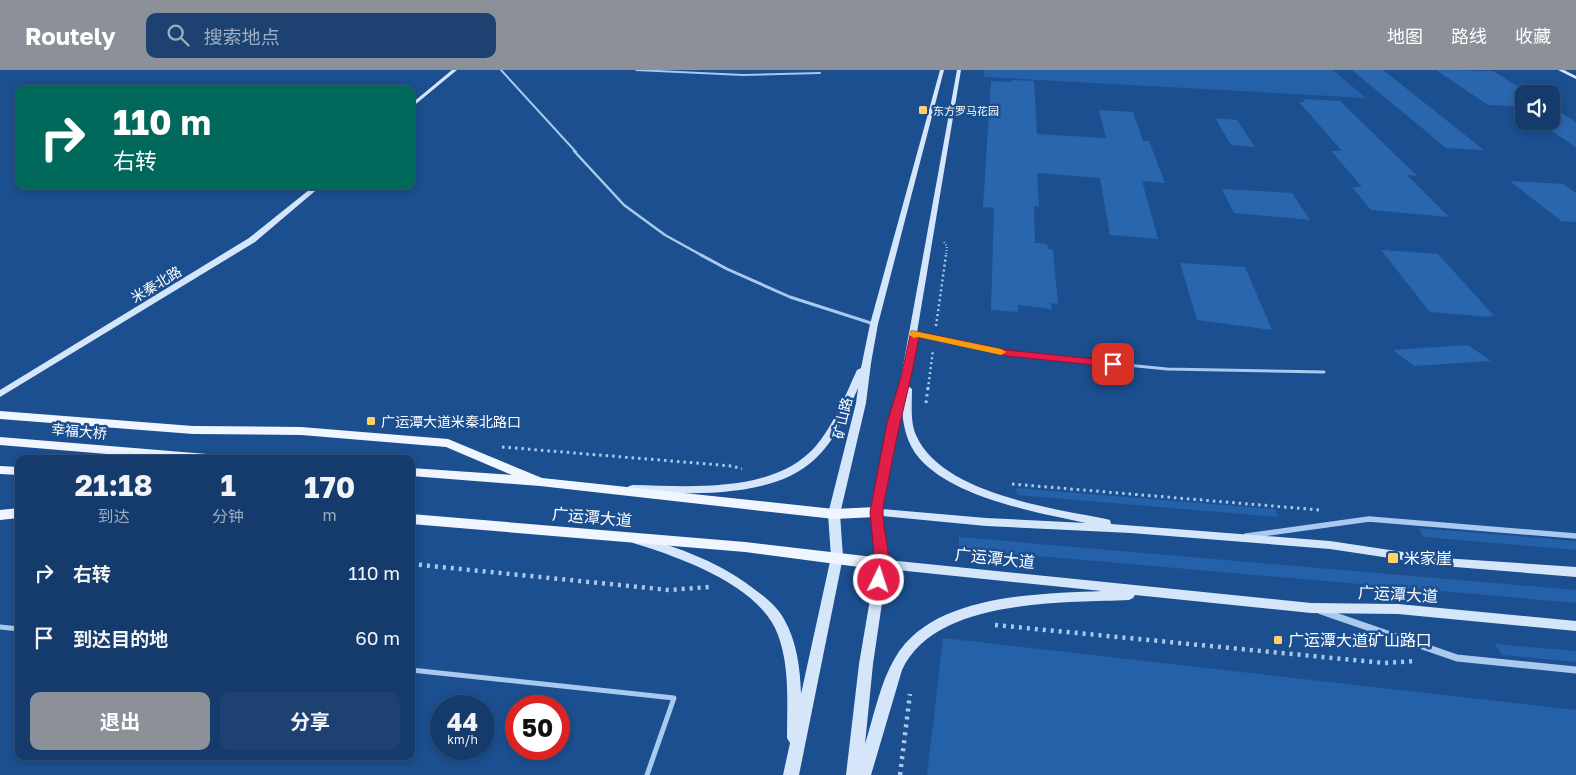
<!DOCTYPE html>
<html lang="zh">
<head>
<meta charset="utf-8">
<style>
  body { margin:0; font-family:"Golos Text","Noto Sans SC",sans-serif; background:#1d4271; color:#f1f3f6; height:100vh; display:flex; flex-direction:column; font-size:19px; white-space:nowrap }
  * { box-sizing:border-box; margin:0 }
  p { font-size:16px; color:#9dadc1 }
  .icon { flex:none; width:28px; height:28px; fill:none; stroke:currentColor; stroke-width:2; stroke-linecap:round; stroke-linejoin:round }
  .map { position:relative; flex:1; overflow:hidden }
  .sheet { position:absolute; left:15px; top:385px; width:400px; height:305px; display:flex; flex-direction:column; background:#143b6b; border-radius:10px; box-shadow:0 2px 8px #0003,0 0 0 1px #33557e }
  .sheet>* { flex:none }
  .banner { position:absolute; left:15px; top:15px; width:400px; height:105px; border-radius:10px; box-shadow:0 2px 8px #0003,0 0 0 1px #33557e; background:#00695c; color:#fff; overflow:hidden }
  .controls { position:absolute; left:1515px; top:15px; display:grid; gap:10px }
  .controls a { display:grid; place-items:center; width:45px; height:45px; border-radius:10px; background:#143b6b; box-shadow:0 2px 8px #0003,0 0 0 1px #33557e; font-size:25px }
  .speed { position:absolute; left:430px; top:625px; display:flex; gap:10px; font-size:25px; font-weight:700; text-align:center }
  .speed>* { display:grid; place-content:center; width:65px; height:65px; border-radius:50%; background:#143b6b; box-shadow:0 2px 8px #0003,0 0 0 1px #33557e; line-height:1 }
  .speed small { font-size:12px; font-weight:400 }
  .speed .limit { border:8px solid #d22; background:#fff; color:#111 }
  .pin { position:absolute; display:grid; place-items:center; width:42px; height:42px; color:#fff; margin:-21px; border-radius:10px; box-shadow:0 2px 8px #0006 }
  .me { position:absolute; width:55px; margin:-28px; rotate:4deg; stroke-linejoin:round; filter:drop-shadow(0 0 4px #0008) }
  .turn { display:flex; align-items:center; gap:18px; height:105px; padding:0 15px; font-size:22px }
  .turn .icon { width:65px; height:65px; stroke-width:2.5 }
  .turn b { display:block; font-size:35px; line-height:42px }
  .eta { display:flex; justify-content:space-evenly; align-items:center; height:85px; text-align:center }
  .eta b { font-size:30px; font-weight:700; line-height:35px }
  .cta { display:flex; gap:10px; margin-top:auto; padding:10px 15px }
  .cta a { flex:1; height:58px; border-radius:10px; background:#8c9099; color:#fff; font-size:20px; font-weight:700; line-height:58px; text-align:center }
  .cta a+a { background:#1d4271; color:#f1f3f6 }
  ul { padding:0; list-style:none }
  li { display:flex; align-items:center; gap:15px; height:65px; padding:0 15px }
  li div { flex:1 }
  li b { display:block; font-size:19px }
  li em { font-style:normal }
  header { display:flex; align-items:center; gap:30px; box-sizing:border-box; height:70px; padding:0 25px; background:#8c9099; color:#fff }
  header strong { font-size:24px }
  nav { display:flex; gap:28px; margin-inline-start:auto; font-size:18px }
  .search { width:350px; height:45px; background:#1d4271; display:flex; align-items:center; gap:12px; box-sizing:border-box; padding:0 18px; border-radius:10px; color:#9dadc1; font-size:19px }
  .map>svg:first-child { display:block }
  .green { fill:#2461a8 }
  .building { fill:#2a66ad }
  .lines { fill:none; stroke-linecap:round; stroke-linejoin:round }
  .path-far3 { stroke:#a9c9ee; stroke-width:2; stroke-dasharray:1 2; stroke-linecap:butt }
  .path-far2 { stroke:#a9c9ee; stroke-width:2.5; stroke-dasharray:2 3; stroke-linecap:butt }
  .path-far1 { stroke:#a9c9ee; stroke-width:3; stroke-dasharray:2.5 4; stroke-linecap:butt }
  .path { stroke:#a9c9ee; stroke-width:4.5; stroke-dasharray:3 5; stroke-linecap:butt }
  .lane-far3 { stroke:#a9c9ee; stroke-width:2 }
  .lane-far2 { stroke:#a9c9ee; stroke-width:2.5 }
  .lane-far1 { stroke:#a9c9ee; stroke-width:3 }
  .lane { stroke:#a9c9ee; stroke-width:5 }
  .street-far1 { stroke:#a9c9ee; stroke-width:5.5 }
  .street { stroke:#a9c9ee; stroke-width:7 }
  .secondary { fill:#d6e6fa; fill-rule:evenodd }
  .primary { fill:#f0f6ff; fill-rule:evenodd }
  .route { fill:#e11d48; stroke:#92132f }
  .slow { fill:#f59e0b }
  .poi-dot { fill:#ffd166; stroke:#1b4f8f; stroke-width:2 }
  .labels { text-anchor:middle; dominant-baseline:central; stroke-width:5; stroke-linejoin:round; paint-order:stroke }
  .far-poi-label { font-size:11px; fill:#fff; stroke:#1b4f8f; text-anchor:start }
  .street-label { font-size:14px; fill:#fff; stroke:#1b4f8f }
  .poi-label { font-size:14px; fill:#fff; stroke:#1b4f8f; text-anchor:start }
  .near-street-label { font-size:16px; fill:#fff; stroke:#1b4f8f }
  .near-poi-label { font-size:16px; fill:#fff; stroke:#1b4f8f; text-anchor:start }
</style>
</head>
<body>
<header>
<strong>Routely</strong>
<div class="search"><svg class="icon" aria-label="search" viewBox="0 0 24 24"><circle cx="10" cy="10" r="6"/><path d="M15 15l6 6"/></svg>搜索地点</div>
<nav><a>地图</a><a>路线</a><a>收藏</a></nav>
</header>
<div class="map">
<svg width="1576" height="705" viewBox="0 0 1576 705">
  <rect width="100%" height="100%" fill="#1b4f8f"/>
  <g class="green">
    <polygon points="984,0 1333,0 1366,28 984,7"/>
    <polygon points="1016,418 1275,439 1278,447 1017,425"/>
    <polygon points="1418,458 1576,471 1576,480 1424,467"/>
    <polygon points="959,467 1576,520 1576,533 959,479"/>
    <polygon points="943,568 1576,640 1576,705 927,705"/>
    <polygon points="1495,574 1576,581 1576,592 1502,585"/>
  </g>
  <g class="building">
    <polygon points="1352,0 1383,0 1484,80 1446,78"/>
    <polygon points="1436,0 1493,1 1530,24 1524,24 1524,43 1513,36 1488,35"/>
    <polygon points="1012,10 1034,11 1037,64 1106,68 1099,40 1133,42 1143,71 1149,71 1165,113 1142,111 1158,169 1110,165 1100,108 1037,103 1039,137 1034,136 1035,173 1047,174 1048,179 1053,180 1058,234 1051,233 1052,239 1018,235 1018,242 991,240 994,138 983,137 991,11 1012,12"/>
    <polygon points="1302,29 1340,31 1417,106 1407,105 1449,147 1371,140 1352,117 1362,117 1331,81 1342,81 1299,32 1305,32"/>
    <polygon points="1551,37 1576,52 1576,77 1536,51 1551,51"/>
    <polygon points="1215,48 1237,50 1255,77 1231,75"/>
    <polygon points="1510,111 1563,114 1576,123 1576,152 1561,151"/>
    <polygon points="1222,119 1292,123 1310,150 1234,143"/>
    <polygon points="1381,180 1438,184 1494,246 1489,245 1491,247 1430,242"/>
    <polygon points="1180,193 1245,197 1272,260 1197,250"/>
    <polygon points="1468,275 1491,291 1414,296 1393,280"/>
  </g>
  <g class="lines">
    <polyline class="path-far3" points="944,172 947,176 946,186"/>
    <g class="path-far2">
      <polyline points="936,256 946,185"/>
      <polyline points="928,319 933,280"/>
    </g>
    <g class="path-far1">
      <polyline points="926,333 928,317"/>
      <polyline points="502,377 732,396 742,399"/>
      <polyline points="1012,414 1320,440"/>
    </g>
    <g class="path">
      <polyline points="411,494 669,520 709,517"/>
      <polyline points="995,555 1384,593 1415,591"/>
      <polyline points="900,705 910,624"/>
    </g>
    <g class="lane-far3">
      <polyline points="501,0 576,82"/>
      <polyline points="636,0 743,5 820,3"/>
    </g>
    <polyline class="lane-far2" points="574,81 624,135 665,165 703,186"/>
    <g class="lane-far1">
      <polyline points="701,185 727,199 790,227 874,254"/>
      <polyline points="914,264 1007,283 1167,299 1324,302"/>
    </g>
    <g class="lane">
      <polyline points="0,557 19,559"/>
      <polyline points="411,600 674,628 647,705"/>
    </g>
    <polyline class="street-far1" points="1246,466 1369,449 1576,466"/>
    <polyline class="street" points="1321,541 1457,588 1576,600"/>
    <g class="secondary">
      <polygon points="452,0 457,0 411,38 411,34"/>
      <path d="M940,0H944L878,254L871,293L866,333L840,444L843,487L799,705H783L790,673L787,668C787,634 790,597 778,565C760,515 679,487 633,473L631,470L633,467L637,466C681,478 722,493 758,522C768,529 778,538 784,549C797,572 800,598 801,624L831,487L828,444L856,333L858,318C847,343 835,371 814,390C770,430 689,423 633,423L629,422L627,419L629,416L633,415C690,416 773,424 815,377C834,355 845,326 857,300L861,298L870,254Z"/>
      <path d="M957,0H961L908,316L912,319C912,334 910,351 916,365C941,423 1050,438 1106,449L1110,450L1111,454L1330,471L1443,488L1576,497V507L1443,496L1330,479L1131,463L986,456L882,446L888,490L1311,533L1398,534L1576,551V561L1398,544L1311,543L1135,525L1133,528L1129,530C1062,533 935,528 902,600L871,705H846L859,594L876,494L870,442L888,353L901,307ZM902,338C903,356 907,374 919,388C954,428 1035,442 1086,453L986,448L882,439ZM887,499L1102,521C1037,524 932,524 895,588C880,613 874,646 865,674L873,594Z"/>
      <polygon points="1558,0 1564,0 1576,6 1576,9"/>
      <polygon points="314,116 321,116 255,172 0,327 0,320 249,168"/>
    </g>
    <g class="primary">
      <polygon points="0,341 193,356 301,357 448,369 542,408 834,439 876,437 881,439 883,442 881,445 876,447 834,449 540,416 411,406 411,398 512,405 446,377 301,365 193,364 0,349"/>
      <polygon points="0,367 219,385 225,389 166,389 0,375"/>
      <polygon points="0,396 19,397 19,405 0,404"/>
      <polygon points="19,438 19,448 0,450 0,440"/>
      <polygon points="411,444 745,472 882,488 887,490 890,494 887,498 882,500 745,482 411,454"/>
    </g>
  </g>
  <path class="route" d="M911,261H914L1007,280L1113,291L1119,294L1113,297L1007,286L919,267C911,313 898,356 890,401C888,415 883,430 883,443C883,465 895,493 884,514L879,516L874,514L872,510L875,494L870,442L887,353L901,307Z"/>
  <polygon class="slow" points="911,261 914,261 1001,279 1006,282 1001,285 918,267 914,268 909,265"/>
  <g class="poi-dot">
    <rect x="918" y="35" width="10" height="10" rx="2.5"/>
    <rect x="366" y="346" width="10" height="10" rx="2.5"/>
    <rect x="1387" y="482" width="12" height="12" rx="2.5"/>
    <rect x="1273" y="565" width="10" height="10" rx="2.5"/>
  </g>
  <g class="labels">
    <g class="far-poi-label">
      <text x="933" y="40">东方罗马花园</text>
    </g>
    <g class="street-label">
      <text transform="translate(156 214) rotate(-31)">米秦北路</text>
      <text transform="translate(842 348) rotate(-77)">矿山路</text>
      <text transform="translate(79 361) rotate(5)">幸福大桥</text>
    </g>
    <g class="poi-label">
      <text x="381" y="351">广运潭大道米秦北路口</text>
    </g>
    <g class="near-street-label">
      <text transform="translate(592 447) rotate(5)">广运潭大道</text>
      <text transform="translate(995 488) rotate(6)">广运潭大道</text>
      <text transform="translate(1398 524) rotate(3)">广运潭大道</text>
    </g>
    <g class="near-poi-label">
      <text x="1404" y="488">米家崖</text>
      <text x="1288" y="570">广运潭大道矿山路口</text>
    </g>
  </g>
</svg>
<div class="controls">
<a><svg class="icon" aria-label="sound" viewBox="0 0 24 24"><path d="M4 9h4l5-4v14l-5-4H4zM17 9q2 3 0 6"/></svg></a>
</div>
<div class="speed"><div>44<small>km/h</small></div><div class="limit">50</div></div>
<div class="pin" style="left:1113px;top:294px;background:#d93025"><svg class="icon" aria-label="arrive" viewBox="0 0 24 24"><path d="M6 21V4h12l-3 4 3 4H6"/></svg></div>
<svg class="me" style="left:879px;top:510px" viewBox="-20 -20 40 40"><circle r="17" fill="#e11d48" stroke="#fff" stroke-width="3"/><path d="M0-11L8 9 0 5-8 9z" fill="#fff"/></svg>
<div class="banner">
<div class="turn"><svg class="icon" aria-label="right" viewBox="0 0 24 24"><path d="M7 20v-9h11M14 6l5 5-5 5"/></svg><div><b>110 m</b>右转</div></div>
</div>
<section class="sheet">
<div class="eta">
<div><b>21:18</b><p>到达</p></div>
<div><b>1</b><p>分钟</p></div>
<div><b>170</b><p>m</p></div>
</div>
<ul>
<li><svg class="icon" aria-label="right" viewBox="0 0 24 24"><path d="M7 20v-9h11M14 6l5 5-5 5"/></svg><div><b>右转</b></div><em>110 m</em></li>
<li><svg class="icon" aria-label="arrive" viewBox="0 0 24 24"><path d="M6 21V4h12l-3 4 3 4H6"/></svg><div><b>到达目的地</b></div><em>60 m</em></li>
</ul>
<div class="cta"><a>退出</a><a>分享</a></div>
</section>
</div>
</body>
</html>
